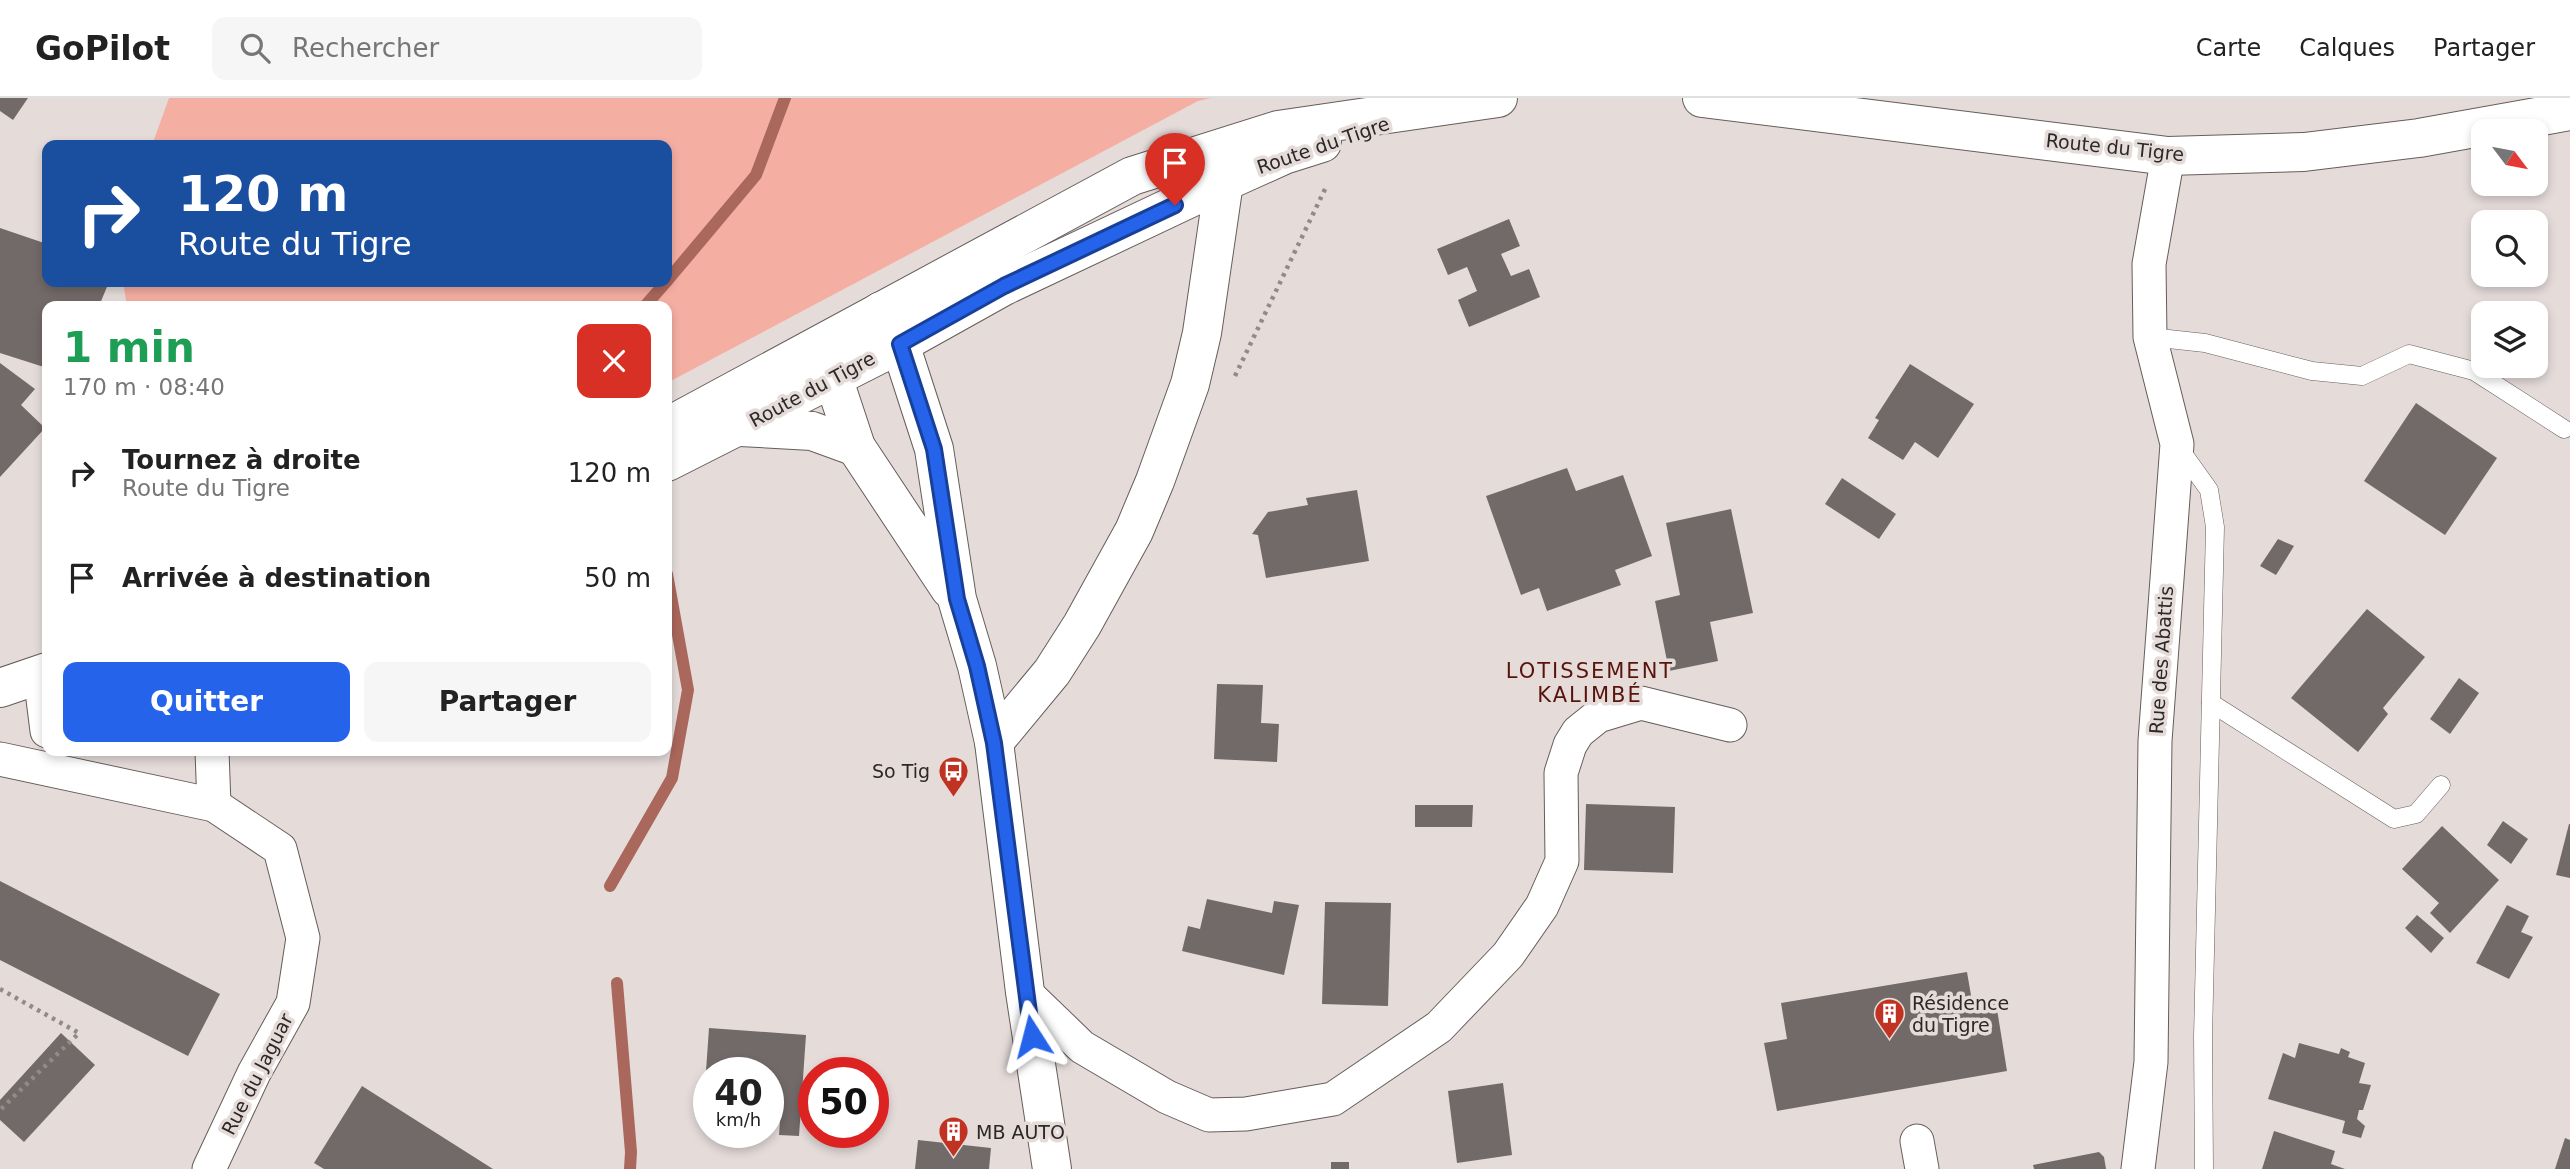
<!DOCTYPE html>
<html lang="fr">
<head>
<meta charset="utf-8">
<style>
  body { margin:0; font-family:"DejaVu Sans",sans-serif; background:#f6f6f6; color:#222; height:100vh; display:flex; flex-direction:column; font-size:26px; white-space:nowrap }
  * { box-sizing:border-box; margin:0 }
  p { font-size:23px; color:#767676 }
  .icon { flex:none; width:38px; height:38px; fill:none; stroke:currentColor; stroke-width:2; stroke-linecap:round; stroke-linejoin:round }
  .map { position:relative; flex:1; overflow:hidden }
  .drawer { position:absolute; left:42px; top:203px; width:630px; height:455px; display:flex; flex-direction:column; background:#fff; border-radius:14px; box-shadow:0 4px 10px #0003 }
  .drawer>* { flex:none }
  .banner { position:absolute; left:42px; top:42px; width:630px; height:147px; border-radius:14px; box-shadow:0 4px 10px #0003; background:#1a4fa0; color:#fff; overflow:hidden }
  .needle { width:46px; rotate:122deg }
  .tools { position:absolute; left:2471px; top:21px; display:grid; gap:14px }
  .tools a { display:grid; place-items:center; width:77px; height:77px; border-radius:14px; background:#fff; box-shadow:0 4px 10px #0003; font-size:35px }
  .speed { position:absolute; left:693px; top:959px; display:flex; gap:14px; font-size:35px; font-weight:700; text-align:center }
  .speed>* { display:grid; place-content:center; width:91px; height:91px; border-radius:50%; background:#fff; box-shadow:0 4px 10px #0003; line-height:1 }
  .speed small { font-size:18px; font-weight:400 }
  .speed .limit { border:10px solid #d22; background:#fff; color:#111 }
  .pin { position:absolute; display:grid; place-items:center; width:60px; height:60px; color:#fff; margin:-72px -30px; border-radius:50% 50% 50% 0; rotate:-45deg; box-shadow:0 0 7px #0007 }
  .pin .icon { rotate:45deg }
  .me { position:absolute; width:77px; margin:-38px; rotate:351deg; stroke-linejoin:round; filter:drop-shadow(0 0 5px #0008) }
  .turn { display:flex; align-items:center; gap:24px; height:147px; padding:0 21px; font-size:32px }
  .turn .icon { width:91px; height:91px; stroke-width:2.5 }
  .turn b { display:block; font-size:49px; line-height:60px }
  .round { display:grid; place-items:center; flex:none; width:74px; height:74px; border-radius:14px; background:#f6f6f6 }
  .summary { display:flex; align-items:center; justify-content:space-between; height:119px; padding:0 21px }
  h1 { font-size:42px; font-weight:600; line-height:52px; color:#1e9e55 }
  .button { display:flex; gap:14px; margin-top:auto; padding:14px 21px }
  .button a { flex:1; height:80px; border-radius:14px; background:#2563eb; color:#fff; font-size:28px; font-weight:600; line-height:80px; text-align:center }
  .button a+a { background:#f6f6f6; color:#222 }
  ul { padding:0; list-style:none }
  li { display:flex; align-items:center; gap:21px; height:105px; padding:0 21px }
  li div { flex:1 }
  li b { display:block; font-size:26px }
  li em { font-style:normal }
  header { display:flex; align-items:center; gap:42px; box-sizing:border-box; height:98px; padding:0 35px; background:#fff; border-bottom:2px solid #e0e0e0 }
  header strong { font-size:33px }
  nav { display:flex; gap:38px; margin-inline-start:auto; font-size:24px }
  .search { width:490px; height:63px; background:#f6f6f6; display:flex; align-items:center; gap:18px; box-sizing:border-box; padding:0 24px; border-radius:14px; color:#767676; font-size:26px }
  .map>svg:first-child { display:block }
  .green { fill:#f5aea2 }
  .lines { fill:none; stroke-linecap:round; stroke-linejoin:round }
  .stream { stroke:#aa675c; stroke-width:12 }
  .building { fill:#726a69 }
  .service-casing { stroke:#655d5b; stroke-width:19 }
  .minor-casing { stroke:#655d5b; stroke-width:35 }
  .secondary-casing { stroke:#655d5b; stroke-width:40 }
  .path { stroke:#918a89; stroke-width:4.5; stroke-dasharray:3.5 5; stroke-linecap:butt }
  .service { stroke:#fff; stroke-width:18 }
  .minor { stroke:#fff; stroke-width:33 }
  .secondary { stroke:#fff; stroke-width:38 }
  .route-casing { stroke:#184099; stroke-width:18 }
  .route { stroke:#2563eb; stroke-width:12 }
  .labels { text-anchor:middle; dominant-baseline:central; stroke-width:7; stroke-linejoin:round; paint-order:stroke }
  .street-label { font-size:19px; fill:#2b2827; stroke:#e5dcda }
  .poi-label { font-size:19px; fill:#2b2827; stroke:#e5dcda; text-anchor:start }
  .neighbourhood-label { font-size:21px; letter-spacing:2px; fill:#58140c; stroke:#e5dcda }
</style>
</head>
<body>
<header>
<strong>GoPilot</strong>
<div class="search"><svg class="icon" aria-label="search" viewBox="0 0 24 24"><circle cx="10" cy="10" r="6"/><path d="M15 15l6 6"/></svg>Rechercher</div>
<nav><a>Carte</a><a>Calques</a><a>Partager</a></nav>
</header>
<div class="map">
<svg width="2570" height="1071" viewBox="0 0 2570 1071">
  <rect width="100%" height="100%" fill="#e5dcda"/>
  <polygon class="green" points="169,0 1211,0 1198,3 667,285 667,208 127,208 123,184 667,184 667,47 152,47"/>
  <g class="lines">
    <g class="stream">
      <polyline points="667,183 756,77 785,0"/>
      <polyline points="645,208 666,184"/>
      <polyline points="610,788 672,680 688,592 667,476"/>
      <polyline points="617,885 631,1054 630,1071"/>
    </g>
  </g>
  <g class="building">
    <polygon points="0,0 28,0 13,22 0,13"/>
    <polygon points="1509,121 1520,148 1501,156 1511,178 1529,171 1540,199 1469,229 1458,202 1477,193 1467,169 1448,177 1437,151"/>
    <polygon points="0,130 47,146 47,184 109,184 99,208 47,208 47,270 0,255"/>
    <polygon points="0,265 35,291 21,307 45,330 0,379"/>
    <polygon points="1910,266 1974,306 1938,360 1915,344 1903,362 1868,340 1879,322 1875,320"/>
    <polygon points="2416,305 2497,360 2445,437 2364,383"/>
    <polygon points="1567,370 1576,393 1623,377 1652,458 1615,472 1621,487 1547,513 1539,490 1521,497 1486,398"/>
    <polygon points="1842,380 1896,416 1879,441 1825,406"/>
    <polygon points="1357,392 1369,463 1266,480 1258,437 1252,436 1268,414 1308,407 1306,400"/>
    <polygon points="1731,411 1753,515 1710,524 1718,563 1669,573 1655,503 1680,497 1666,425"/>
    <polygon points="2278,441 2294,448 2276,477 2260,468"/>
    <polygon points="2367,511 2425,559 2383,610 2388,616 2358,654 2291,600"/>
    <polygon points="2459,580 2479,595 2450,636 2430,621"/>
    <polygon points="1217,586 1263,587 1261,625 1279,626 1277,664 1214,661"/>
    <polygon points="1586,706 1675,709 1673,775 1584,772"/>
    <polygon points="1415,707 1473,707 1472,729 1415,729"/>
    <polygon points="2503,723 2528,741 2511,766 2487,747"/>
    <polygon points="2569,726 2570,726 2570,780 2556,777"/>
    <polygon points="2442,728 2499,782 2450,835 2430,815 2439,805 2402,771"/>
    <polygon points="0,783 220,896 188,958 0,862"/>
    <polygon points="1207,801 1272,815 1274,803 1299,807 1284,877 1182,853 1188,828 1200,831"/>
    <polygon points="1325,804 1391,805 1388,908 1322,906"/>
    <polygon points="2507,807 2529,818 2521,834 2533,839 2509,881 2476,865"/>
    <polygon points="2417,817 2444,840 2431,855 2405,830"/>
    <polygon points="1967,874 1973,909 1996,905 2007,973 1777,1013 1764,945 1787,941 1781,905"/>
    <polygon points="709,930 806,937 799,1038 779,1037 781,1008 768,1007 768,975 709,975 709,1003 704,1002"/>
    <polygon points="61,935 95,967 24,1044 0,1022 0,1002"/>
    <polygon points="2299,945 2339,956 2341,950 2350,954 2348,959 2365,965 2359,985 2371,987 2363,1012 2359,1012 2357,1021 2365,1028 2361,1040 2342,1035 2345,1023 2268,1001 2283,955 2295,960"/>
    <polygon points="1503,985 1512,1057 1457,1065 1448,993"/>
    <polygon points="362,988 493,1071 324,1071 314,1065"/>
    <polygon points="2274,1033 2335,1053 2331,1066 2345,1071 2262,1071"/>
    <polygon points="2565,1040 2570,1042 2570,1071 2555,1071"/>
    <polygon points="918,1042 991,1050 989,1071 915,1071"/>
    <polygon points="2099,1054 2104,1059 2106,1071 2034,1071 2033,1067"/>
    <rect x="1331" y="1064" width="18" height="7"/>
  </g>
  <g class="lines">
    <defs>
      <g id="service">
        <polyline points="2150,239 2205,245 2312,273 2362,278 2409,256 2474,273 2564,331"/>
        <polyline points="2179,350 2209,392 2215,429 2203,939 2204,1071"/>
        <polyline points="2211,605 2394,721 2416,716 2441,687"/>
      </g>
      <g id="minor">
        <polyline points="40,577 47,633"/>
        <polyline points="212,653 214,707"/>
        <polyline points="0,661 214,707 280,751 303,840 293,905 254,975 209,1071"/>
        <polyline points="1025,894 1082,949 1167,999 1209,1017 1246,1016 1333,1001 1439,929 1508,857 1542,808 1562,763 1561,675 1570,647 1578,634 1598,618 1641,605 1730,627"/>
        <polyline points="1917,1043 1922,1071"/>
        <polyline points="2138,1071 2151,964 2155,643 2177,346 2150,239 2149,166 2168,58"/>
      </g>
      <g id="secondary">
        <polyline points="1702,0 2168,58 2304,54 2419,40 2570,13"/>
        <polyline points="881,213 900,246 934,351 957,501 977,568 994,644 1025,894 1052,1071"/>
        <polyline points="825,255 856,349 950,491"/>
        <polyline points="667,329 1132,78 1278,32 1498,0"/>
        <polyline points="740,329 812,333 856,349"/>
        <polyline points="667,364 900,246 1004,188 1224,84 1284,57 1322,45"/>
        <polyline points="0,590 47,574"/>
        <polyline points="994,644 1052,574 1082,527 1134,433 1155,383 1190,286 1202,235 1224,84"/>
      </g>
    </defs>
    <use href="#service" class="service-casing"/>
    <use href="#minor" class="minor-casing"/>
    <use href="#secondary" class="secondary-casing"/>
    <g class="path">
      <polyline points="1235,278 1327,87"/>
      <polyline points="0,891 79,935 0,1012"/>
    </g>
    <use href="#service" class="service"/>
    <use href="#minor" class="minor"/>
    <use href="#secondary" class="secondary"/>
  </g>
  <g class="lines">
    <defs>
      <polyline id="route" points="1032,938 994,645 977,568 957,501 934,351 900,246 1004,188 1175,107"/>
    </defs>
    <use href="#route" class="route-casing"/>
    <use href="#route" class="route"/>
  </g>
  <defs>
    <symbol id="bus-pin" viewBox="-11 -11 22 30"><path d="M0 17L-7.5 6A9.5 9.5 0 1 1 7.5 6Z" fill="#c03323" stroke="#e5dcda"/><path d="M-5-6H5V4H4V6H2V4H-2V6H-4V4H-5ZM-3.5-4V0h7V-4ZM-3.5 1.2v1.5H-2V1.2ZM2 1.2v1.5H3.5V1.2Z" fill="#fff"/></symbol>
    <symbol id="building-pin" viewBox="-11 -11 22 30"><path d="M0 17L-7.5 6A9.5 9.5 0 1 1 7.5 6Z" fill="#c03323" stroke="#e5dcda"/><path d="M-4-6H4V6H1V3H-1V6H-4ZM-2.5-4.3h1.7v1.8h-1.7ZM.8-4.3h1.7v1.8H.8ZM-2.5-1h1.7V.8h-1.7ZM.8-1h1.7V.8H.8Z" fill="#fff"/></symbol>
  </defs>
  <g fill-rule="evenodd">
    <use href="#bus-pin" x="936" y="656" width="35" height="47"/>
    <use href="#building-pin" x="1872" y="898" width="35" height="47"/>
    <use href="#building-pin" x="936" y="1016" width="35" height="47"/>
  </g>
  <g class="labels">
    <g class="street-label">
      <text transform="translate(1323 47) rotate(-19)">Route du Tigre</text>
      <text transform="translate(2115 49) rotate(6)">Route du Tigre</text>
      <text transform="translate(812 291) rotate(-28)">Route du Tigre</text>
      <text transform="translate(2161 562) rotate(-86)">Rue des Abattis</text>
      <text transform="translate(257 976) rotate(-63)">Rue du Jaguar</text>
    </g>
    <g class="poi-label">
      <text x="930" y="673" text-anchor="end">So Tig</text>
      <text x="1912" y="905">Résidence<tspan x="1912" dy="22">du Tigre</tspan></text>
      <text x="976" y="1034">MB AUTO</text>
    </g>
    <g class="neighbourhood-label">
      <text x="1590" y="573">LOTISSEMENT<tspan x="1590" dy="24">KALIMBÉ</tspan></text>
    </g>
  </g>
</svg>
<div class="tools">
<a><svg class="needle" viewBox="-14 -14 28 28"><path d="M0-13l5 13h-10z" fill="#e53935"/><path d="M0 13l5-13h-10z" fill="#767676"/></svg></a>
<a><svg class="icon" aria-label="search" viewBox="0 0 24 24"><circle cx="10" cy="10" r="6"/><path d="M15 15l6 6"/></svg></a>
<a><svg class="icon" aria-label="layers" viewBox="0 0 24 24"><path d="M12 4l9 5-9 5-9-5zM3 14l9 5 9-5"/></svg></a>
</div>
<div class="speed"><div>40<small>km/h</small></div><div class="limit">50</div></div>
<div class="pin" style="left:1175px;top:107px;background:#d93025"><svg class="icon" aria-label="arrive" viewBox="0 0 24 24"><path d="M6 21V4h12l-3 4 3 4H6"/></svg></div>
<svg class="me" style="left:1032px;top:938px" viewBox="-20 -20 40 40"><path d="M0-17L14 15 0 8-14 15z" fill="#2563eb" stroke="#fff" stroke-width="4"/></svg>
<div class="banner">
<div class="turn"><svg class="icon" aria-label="right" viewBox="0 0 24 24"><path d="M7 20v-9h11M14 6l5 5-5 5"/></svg><div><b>120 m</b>Route du Tigre</div></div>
</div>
<section class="drawer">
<div class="summary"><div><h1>1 min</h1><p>170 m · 08:40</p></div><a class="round" style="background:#d93025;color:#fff"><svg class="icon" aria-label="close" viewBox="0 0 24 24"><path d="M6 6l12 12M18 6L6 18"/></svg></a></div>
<ul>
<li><svg class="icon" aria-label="right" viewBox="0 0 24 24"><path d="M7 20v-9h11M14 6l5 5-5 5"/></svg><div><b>Tournez à droite</b><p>Route du Tigre</p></div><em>120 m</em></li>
<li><svg class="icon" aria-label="arrive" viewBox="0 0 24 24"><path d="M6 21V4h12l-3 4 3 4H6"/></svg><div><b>Arrivée à destination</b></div><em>50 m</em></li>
</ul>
<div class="button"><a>Quitter</a><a>Partager</a></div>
</section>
</div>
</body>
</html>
